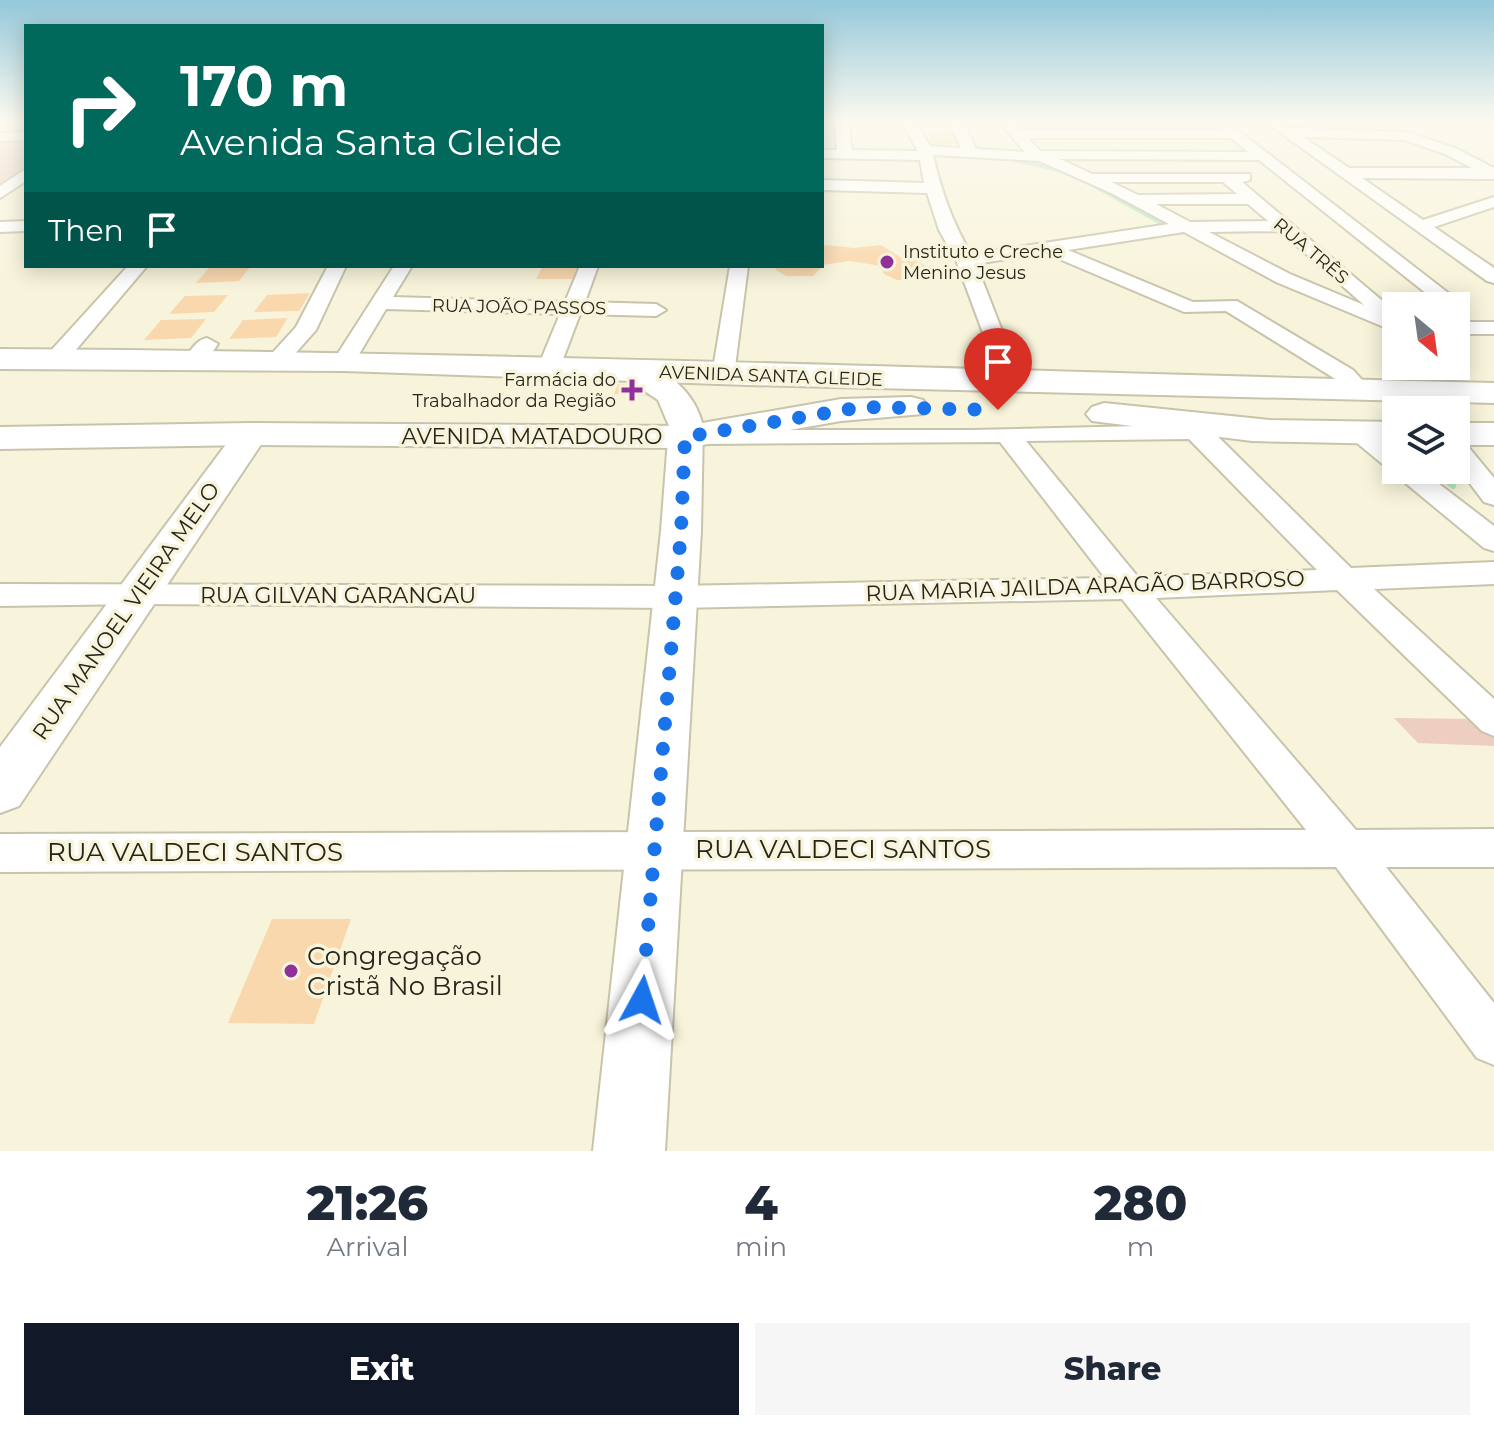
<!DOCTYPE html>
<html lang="en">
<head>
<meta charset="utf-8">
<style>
  body { margin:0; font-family:Montserrat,sans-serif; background:#f6f6f7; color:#1f2937; height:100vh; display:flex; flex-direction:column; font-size:30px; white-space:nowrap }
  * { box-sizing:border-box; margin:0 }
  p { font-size:26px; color:#747a83 }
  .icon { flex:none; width:44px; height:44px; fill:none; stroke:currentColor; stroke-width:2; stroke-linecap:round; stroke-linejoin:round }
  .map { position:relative; height:1151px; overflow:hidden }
  .sheet { display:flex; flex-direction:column; background:#fff; flex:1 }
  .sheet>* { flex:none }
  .guide { position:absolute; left:24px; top:24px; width:800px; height:244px; border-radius:0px; box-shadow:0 4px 20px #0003; background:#00695c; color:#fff; overflow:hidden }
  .needle { width:52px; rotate:151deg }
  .tools { position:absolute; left:1382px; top:292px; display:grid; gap:16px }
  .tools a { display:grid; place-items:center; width:88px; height:88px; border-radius:0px; background:#fff; box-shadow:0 4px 20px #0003; font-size:40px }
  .pin { position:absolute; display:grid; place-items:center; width:68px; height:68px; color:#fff; margin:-82px -34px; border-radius:50% 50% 50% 0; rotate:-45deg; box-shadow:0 0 8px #0007 }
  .pin .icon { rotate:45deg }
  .me { position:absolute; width:88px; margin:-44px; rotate:5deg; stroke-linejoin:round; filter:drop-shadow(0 0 6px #0008) }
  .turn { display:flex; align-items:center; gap:28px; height:168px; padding:0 24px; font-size:36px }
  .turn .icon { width:104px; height:104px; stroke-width:2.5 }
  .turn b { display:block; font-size:56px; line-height:68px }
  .then { display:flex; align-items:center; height:76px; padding:0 24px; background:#0003; gap:16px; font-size:30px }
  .eta { display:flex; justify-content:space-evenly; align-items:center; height:136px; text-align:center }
  .eta b { font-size:48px; font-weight:800; line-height:56px }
  .primary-button { display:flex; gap:16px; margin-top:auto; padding:16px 24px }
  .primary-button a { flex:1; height:92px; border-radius:0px; background:#111827; color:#fff; font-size:32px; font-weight:800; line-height:92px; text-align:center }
  .primary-button a+a { background:#f6f6f7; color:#1f2937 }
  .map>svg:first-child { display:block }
  .green { fill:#eecebf }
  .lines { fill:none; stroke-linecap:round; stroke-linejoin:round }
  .stream-far1 { stroke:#b6e7c6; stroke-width:4 }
  .stream { stroke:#b6e7c6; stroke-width:6 }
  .building { fill:#fad8ad }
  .street-casing { stroke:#c8c4ac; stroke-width:4 }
  .secondary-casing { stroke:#c8c4ac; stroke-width:4 }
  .primary-casing { stroke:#c8c4ac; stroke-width:4 }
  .street { fill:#fff; fill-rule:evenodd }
  .secondary { fill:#fff; fill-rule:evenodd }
  .primary { fill:#fff; fill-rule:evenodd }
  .route { stroke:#1a73e8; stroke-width:14; stroke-dasharray:0 25.2 }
  .poi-dot { fill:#90319b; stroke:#f8f4db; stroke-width:3 }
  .labels { text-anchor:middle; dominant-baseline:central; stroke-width:7; stroke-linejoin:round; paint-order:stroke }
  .far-street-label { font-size:18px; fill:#26251c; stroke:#f8f4db }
  .far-poi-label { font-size:18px; fill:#26251c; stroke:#f8f4db; text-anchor:start }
  .street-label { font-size:22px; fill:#26251c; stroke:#f8f4db }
  .near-street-label { font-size:26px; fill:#26251c; stroke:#f8f4db }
  .near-poi-label { font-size:26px; fill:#26251c; stroke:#f8f4db; text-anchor:start }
</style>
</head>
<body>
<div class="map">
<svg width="1494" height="1151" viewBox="0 0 1494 1151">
  <rect width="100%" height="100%" fill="#f8f4db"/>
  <g class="green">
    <polygon points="26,137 26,171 0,190 0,145 6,138"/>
    <polygon points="1394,718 1483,719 1494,731 1494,746 1418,743"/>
  </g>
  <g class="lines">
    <g class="stream-far1">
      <polyline points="1010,159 1064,171"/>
      <polyline points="1082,179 1163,224"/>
    </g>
    <polyline class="stream" points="1435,470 1453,486"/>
  </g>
  <g class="building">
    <polygon points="927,131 952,131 957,144 933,145"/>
    <polygon points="826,245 854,248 881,245 903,259 913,259 926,266 930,274 917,280 897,280 884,274 881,266 850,261 822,265 822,246"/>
    <polygon points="251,266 239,281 196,283 210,267"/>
    <polygon points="543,266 580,266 572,279 536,279"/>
    <polygon points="776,266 823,266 813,276 786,276 776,270"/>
    <polygon points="310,293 299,311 254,312 267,295"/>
    <polygon points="228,295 214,312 169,314 185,296"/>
    <polygon points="288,318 276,337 229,339 243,320"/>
    <polygon points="206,319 191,338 144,340 161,320"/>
    <polygon points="618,384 650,385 647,396 614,394"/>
    <polygon points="272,919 351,919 314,1024 228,1023"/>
  </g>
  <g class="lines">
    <defs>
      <g id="street">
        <path d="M834,121H848L852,150L918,151L901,121H915L930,146L961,148L949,121H963L976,149L1025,152L998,121H1012L1021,130H1221L1211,121H1226L1465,306L1456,312V306H1442L1259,160L1060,159L1092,174H1250V180L1242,182L1392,309L1396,332L1276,282L1184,232L1068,250L1193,302L1237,301L1353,370L1373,392L1369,397H1353L1337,380L1226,311L1184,312L1045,253L976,264L1022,382L1019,387H1003L956,260L939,230L927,193L822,190V180L924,183L920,160L822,158V150H837ZM1028,138H1231L1248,152L1040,151ZM933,155L1039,161L1111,193L1169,224L971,254C952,222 941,190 933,155ZM1111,182H1223L1237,194L1138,195ZM1156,204H1248L1268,221L1190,222ZM1280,231L1364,305L1290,274L1209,232Z"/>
        <path d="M1264,121H1280L1290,128L1407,132L1455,148L1494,168V179L1362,178L1423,220L1494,197V207L1434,227L1494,268V283L1487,281ZM1303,137L1405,140L1445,154L1472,168H1349Z"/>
        <polygon points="26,132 26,140 0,141 0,133"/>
        <polygon points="26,169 26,181 0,198 0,186"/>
        <polygon points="26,221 26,231 0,232 0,222"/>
        <polygon points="128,266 147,266 63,365 47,365 44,360 47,355"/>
        <polygon points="328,266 346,266 316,330 284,366 268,366 265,361 296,327"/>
        <polygon points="394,266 412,266 393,297 565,302 580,266 598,266 585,302 656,304 666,310 656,316 580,314 560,367 549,374 538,367 560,314 386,309 352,366 336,366 333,361"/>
        <polygon points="730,266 748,266 734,375 731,380 715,380 712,375"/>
        <rect x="1456" y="322" width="38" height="12"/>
        <path d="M207,338L218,344L204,364H188L185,359C191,350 196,340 207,338Z"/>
        <path d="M1189,415L1198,417L1351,568L1494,562V584L1374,589L1494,699V736L1482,731L1337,590L1156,598L1356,830L1494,829V867H1386L1494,1003V1065L1477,1058L1336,867L0,872V834L1306,830L1122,599L676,608L140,604L0,606V584L676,586L1105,578L1000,442L707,444L698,442L695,437L698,432L707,430H973L1179,425L1177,422L1180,417ZM1189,439L1317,570L1138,577L1026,441Z"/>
        <polygon points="1360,426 1369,428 1396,451 1396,470 1421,470 1494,526 1494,551 1484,548 1351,438 1348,433 1351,428"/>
        <polygon points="1456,440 1465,443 1494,478 1494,505 1484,502 1456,465"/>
      </g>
      <g id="secondary">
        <path d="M638,363C670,371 695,393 703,426L701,531L665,1151H593L661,531L669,426L658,400L627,379L622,372L627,365Z"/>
        <polygon points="251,424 263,427 268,434 19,806 0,813 0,747 239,427"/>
      </g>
      <g id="primary">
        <path d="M0,349C498,352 996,371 1494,383V403L748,385L344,371L0,369Z"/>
        <polygon points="911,397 923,400 928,407 923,414 841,421 685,448 251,445 0,449 0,427 251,423 685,426 841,399"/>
        <polygon points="1104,403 1270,420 1396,422 1396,444 1252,441 1092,421 1086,414 1092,407"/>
        <rect x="1456" y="423" width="38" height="22"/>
      </g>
    </defs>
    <use href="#street" class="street-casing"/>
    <use href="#secondary" class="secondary-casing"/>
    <use href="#primary" class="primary-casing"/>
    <use href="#street" class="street"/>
    <use href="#secondary" class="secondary"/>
    <use href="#primary" class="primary"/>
  </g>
  <linearGradient id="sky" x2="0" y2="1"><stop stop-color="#94c8da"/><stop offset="0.43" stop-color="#fcfaef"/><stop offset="1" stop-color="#fcfaef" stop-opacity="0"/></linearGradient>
  <rect width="1494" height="282" fill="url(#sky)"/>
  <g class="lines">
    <polyline class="route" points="642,1000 681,531 685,437 862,407 998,410"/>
  </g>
  <g class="poi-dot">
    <circle cx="887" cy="262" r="8"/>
    <path d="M628 378h8v8h8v8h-8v8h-8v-8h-8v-8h8z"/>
    <circle cx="291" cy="971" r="8"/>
  </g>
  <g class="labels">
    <g class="far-street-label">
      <text transform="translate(1311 251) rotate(40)">RUA TRÊS</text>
      <text transform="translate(519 307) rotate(1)">RUA JOÃO PASSOS</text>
      <text transform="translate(771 376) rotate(2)">AVENIDA SANTA GLEIDE</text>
    </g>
    <g class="far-poi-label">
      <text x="903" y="252">Instituto e Creche<tspan x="903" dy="21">Menino Jesus</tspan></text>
      <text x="616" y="380" text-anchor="end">Farmácia do<tspan x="616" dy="21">Trabalhador da Região</tspan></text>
    </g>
    <g class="street-label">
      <text x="532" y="436">AVENIDA MATADOURO</text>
      <text transform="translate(1085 586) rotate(-2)">RUA MARIA JAILDA ARAGÃO BARROSO</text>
      <text x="338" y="595">RUA GILVAN GARANGAU</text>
      <text transform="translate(126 611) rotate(-55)">RUA MANOEL VIEIRA MELO</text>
    </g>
    <g class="near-street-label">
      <text x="843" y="849">RUA VALDECI SANTOS</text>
      <text x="195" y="852">RUA VALDECI SANTOS</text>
    </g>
    <g class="near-poi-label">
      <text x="307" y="956">Congregação<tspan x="307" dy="30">Cristã No Brasil</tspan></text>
    </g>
  </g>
</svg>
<div class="tools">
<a><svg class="needle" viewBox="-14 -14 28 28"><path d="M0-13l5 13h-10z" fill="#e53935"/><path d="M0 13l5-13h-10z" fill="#747a83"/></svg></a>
<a><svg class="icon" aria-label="layers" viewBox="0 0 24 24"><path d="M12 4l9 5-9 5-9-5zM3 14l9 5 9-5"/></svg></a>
</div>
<div class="pin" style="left:998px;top:410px;background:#d93025"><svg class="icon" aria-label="arrive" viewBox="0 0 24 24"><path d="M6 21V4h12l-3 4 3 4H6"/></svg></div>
<svg class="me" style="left:642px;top:1000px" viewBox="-20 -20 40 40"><path d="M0-17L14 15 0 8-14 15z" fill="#1a73e8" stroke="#fff" stroke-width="4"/></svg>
<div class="guide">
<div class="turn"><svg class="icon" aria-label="right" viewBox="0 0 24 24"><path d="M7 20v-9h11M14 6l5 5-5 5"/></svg><div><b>170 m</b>Avenida Santa Gleide</div></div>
<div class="then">Then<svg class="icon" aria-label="arrive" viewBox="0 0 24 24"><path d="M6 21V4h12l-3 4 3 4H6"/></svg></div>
</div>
</div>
<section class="sheet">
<div class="eta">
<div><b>21:26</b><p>Arrival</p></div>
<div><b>4</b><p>min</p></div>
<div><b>280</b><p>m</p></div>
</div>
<div class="primary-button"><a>Exit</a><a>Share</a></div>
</section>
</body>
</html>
